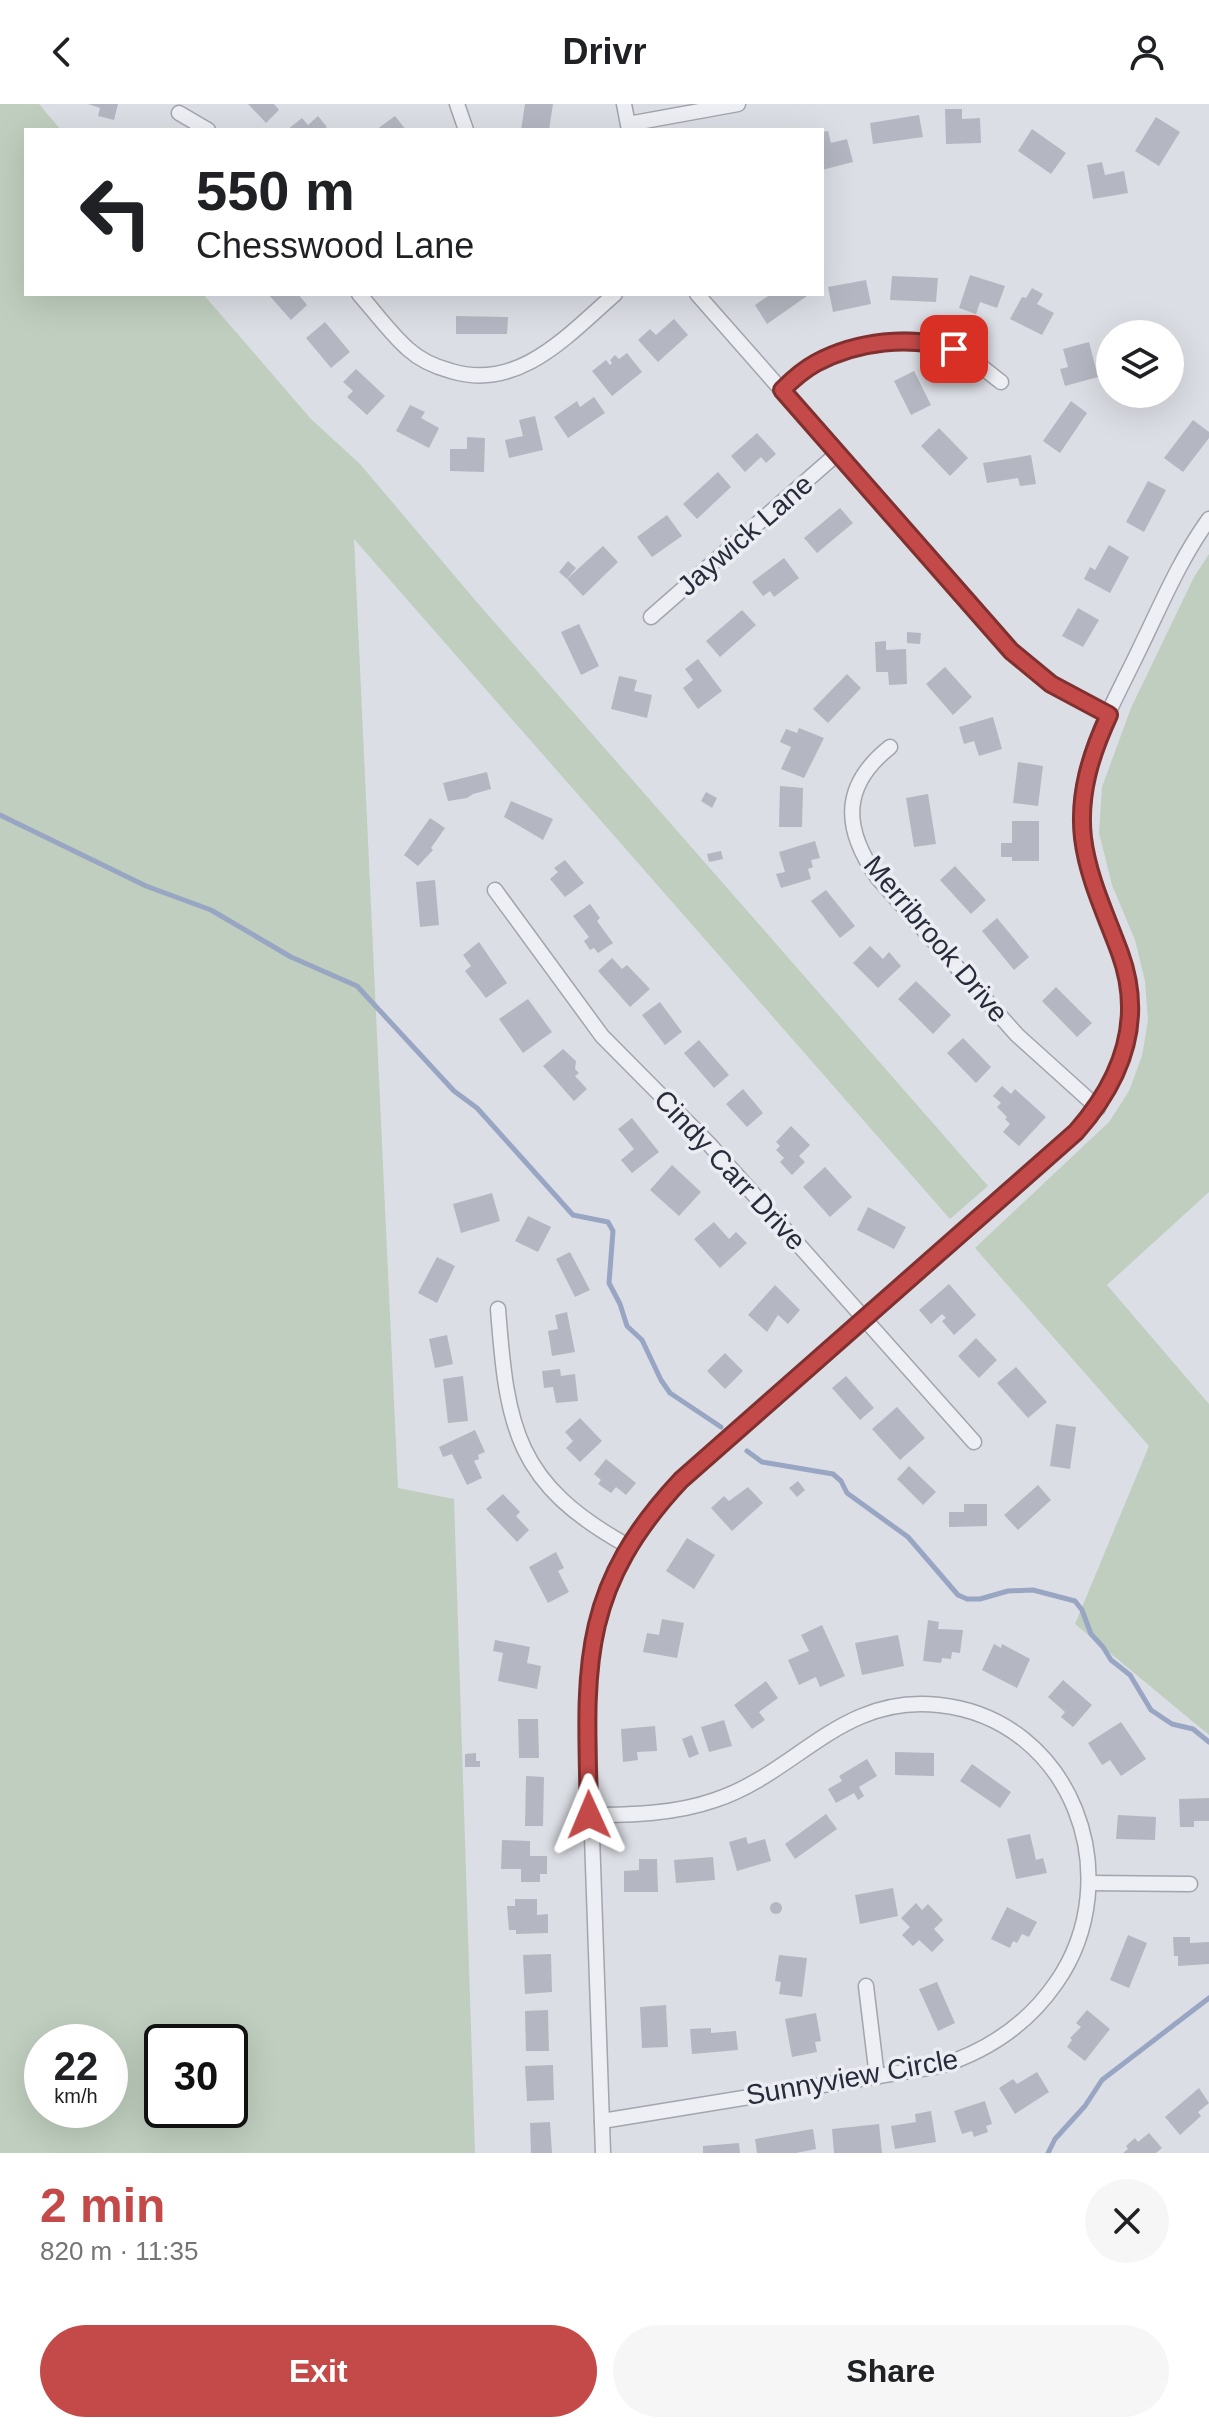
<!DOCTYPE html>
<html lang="en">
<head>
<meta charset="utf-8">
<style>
  body { margin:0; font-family:Arial,sans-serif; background:#f6f6f6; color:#202124; height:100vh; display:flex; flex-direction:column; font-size:30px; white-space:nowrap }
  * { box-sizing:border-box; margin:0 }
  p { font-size:26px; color:#757577 }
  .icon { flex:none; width:44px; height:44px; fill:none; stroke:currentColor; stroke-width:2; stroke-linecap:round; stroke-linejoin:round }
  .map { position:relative; height:2049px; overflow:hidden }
  .side { display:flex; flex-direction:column; background:#fff; flex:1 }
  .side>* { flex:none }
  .top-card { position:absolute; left:24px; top:24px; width:800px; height:168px; border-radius:0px; box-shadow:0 8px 32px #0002; background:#fff; color:#202124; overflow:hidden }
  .buttons { position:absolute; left:1096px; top:216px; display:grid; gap:16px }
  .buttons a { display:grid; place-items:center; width:88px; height:88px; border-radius:50%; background:#fff; box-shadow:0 8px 32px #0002; font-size:40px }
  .speed { position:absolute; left:24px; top:1920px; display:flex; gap:16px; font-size:40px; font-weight:700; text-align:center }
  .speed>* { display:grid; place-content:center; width:104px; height:104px; border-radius:50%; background:#fff; box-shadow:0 8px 32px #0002; line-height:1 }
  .speed small { font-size:20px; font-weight:400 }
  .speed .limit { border:4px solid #111; border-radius:12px; background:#fff; color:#111 }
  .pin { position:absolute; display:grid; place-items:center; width:68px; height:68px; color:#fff; margin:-34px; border-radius:16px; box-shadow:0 4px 12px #0006 }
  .me { position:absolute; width:88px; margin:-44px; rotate:359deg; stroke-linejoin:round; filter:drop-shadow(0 0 6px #0008) }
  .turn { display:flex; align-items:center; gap:28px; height:168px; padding:0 40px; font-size:36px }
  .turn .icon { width:104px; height:104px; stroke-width:2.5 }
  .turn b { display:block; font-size:56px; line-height:68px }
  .round { display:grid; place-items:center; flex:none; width:84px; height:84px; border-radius:42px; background:#f6f6f6 }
  .overview { display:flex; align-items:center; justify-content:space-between; height:136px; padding:0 40px }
  h1 { font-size:48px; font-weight:700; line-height:60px; color:#c34a48 }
  .cta { display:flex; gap:16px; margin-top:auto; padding:16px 40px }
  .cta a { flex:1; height:92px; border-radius:48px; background:#c34a48; color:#fff; font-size:32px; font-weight:700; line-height:92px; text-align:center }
  .cta a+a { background:#f6f6f6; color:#202124 }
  header { display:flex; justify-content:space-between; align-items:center; height:104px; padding:0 40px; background:#fff; font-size:36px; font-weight:700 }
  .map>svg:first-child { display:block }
  .green { fill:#bfcebe; fill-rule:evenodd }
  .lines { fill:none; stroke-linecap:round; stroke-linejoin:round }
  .stream { stroke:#99a6c3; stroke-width:5 }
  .building { fill:#b4b7c1 }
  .minor-casing { stroke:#a2a5ae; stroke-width:17 }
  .minor { stroke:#eeeff4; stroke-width:14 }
  .route-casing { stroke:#7f302f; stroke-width:20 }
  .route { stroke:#c34a48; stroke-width:14 }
  .labels { text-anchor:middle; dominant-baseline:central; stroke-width:7; stroke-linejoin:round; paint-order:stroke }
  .street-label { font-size:28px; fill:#272b3a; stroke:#ebedf3 }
</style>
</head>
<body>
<header><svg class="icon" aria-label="back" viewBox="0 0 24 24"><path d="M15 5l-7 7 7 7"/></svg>Drivr<svg class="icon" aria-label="person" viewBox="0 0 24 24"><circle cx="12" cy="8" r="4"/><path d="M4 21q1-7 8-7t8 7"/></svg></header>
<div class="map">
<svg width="1209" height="2049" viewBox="0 0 1209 2049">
  <rect width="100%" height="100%" fill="#dcdee5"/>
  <g class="green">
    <path d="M0,0H39L61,26H26V190H203L311,315L360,360L475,496L988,1082L950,1115L354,435L398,1384L454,1395L475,2049H0ZM42,1938H110V2006H42ZM162,1938H230V2006H162Z"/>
    <polygon points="1209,450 1209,1088 1107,1181 1209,1300 1209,1631 1075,1520 1149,1342 975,1144 1109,1018 1129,987 1142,952 1148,916 1145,877 1135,836 1112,781 1099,729 1102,683 1131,604 1194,473"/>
  </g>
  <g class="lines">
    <g class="stream">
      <polyline points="0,711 146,782 211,806 291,853 357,882 454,987 477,1004 573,1111 608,1118 613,1127 609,1179 620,1200 627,1222 642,1236 661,1276 670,1289 721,1323"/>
      <polyline points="747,1347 762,1358 833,1370 841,1377 847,1389 908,1433 958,1491 967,1495 980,1495 1008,1487 1033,1486 1075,1497 1082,1506 1091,1530 1103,1543 1111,1556 1130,1571 1151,1606 1172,1620 1193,1625 1209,1638"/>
      <polyline points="1048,2049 1055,2035 1085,2002 1102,1976 1209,1894"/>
    </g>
  </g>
  <g class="building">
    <polygon points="88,0 118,0 114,16 98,12 100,4"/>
    <polygon points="248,0 274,0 279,6 266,19"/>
    <polygon points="525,0 553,0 549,26 521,26"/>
    <polygon points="945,5 962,5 962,15 980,14 981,39 946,40"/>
    <polygon points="919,11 923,33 873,40 870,19"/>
    <polygon points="318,12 327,23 323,26 287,26 302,14 308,21"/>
    <polygon points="395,12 406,26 376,26"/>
    <polygon points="1156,13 1180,28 1159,62 1135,47"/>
    <polygon points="1032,25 1066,49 1051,70 1018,47"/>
    <polygon points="828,27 831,39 847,35 853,58 822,66 822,28"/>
    <polygon points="1102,58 1105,71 1124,67 1128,89 1093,95 1087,61"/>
    <polygon points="970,171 1005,182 997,204 980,198 976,210 959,204"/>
    <polygon points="892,172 938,174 936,198 890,196"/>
    <polygon points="866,176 871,200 833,208 828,183"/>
    <polygon points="1032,184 1043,190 1037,200 1054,209 1042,231 1010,215 1022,193 1026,194"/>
    <polygon points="268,190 298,190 307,201 291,216"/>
    <polygon points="771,190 806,190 807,192 767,220 755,201"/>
    <polygon points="456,212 508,213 507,230 456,230"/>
    <polygon points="674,215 688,231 658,258 638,236 650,225 656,231"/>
    <polygon points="325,218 350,248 331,264 306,234"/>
    <polygon points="1089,238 1098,273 1065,282 1060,265 1068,263 1063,245"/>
    <polygon points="627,249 642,268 612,292 592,267 606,256 610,261 612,259 610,256 615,251 619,255"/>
    <polygon points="356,265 385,292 367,311 347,293 353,287 343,278"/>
    <polygon points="914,267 931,301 911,311 894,277"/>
    <polygon points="594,293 605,309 568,334 554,313 577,297 580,303"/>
    <polygon points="1071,297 1087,309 1060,349 1043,337"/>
    <polygon points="410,301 425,308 421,314 439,324 429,344 396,327"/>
    <polygon points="535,312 543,346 509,354 505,336 523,332 519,316"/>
    <polygon points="1193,316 1209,328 1209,334 1183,368 1164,354"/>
    <polygon points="939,324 968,354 950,372 921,342"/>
    <polygon points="757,329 776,350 766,359 761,353 745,368 731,352"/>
    <polygon points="467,333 485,334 484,368 450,367 450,345 467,345"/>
    <polygon points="1031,351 1036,380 1020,382 1018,374 987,379 983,359"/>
    <polygon points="718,368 731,383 697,415 683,400"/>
    <polygon points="1148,377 1166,386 1144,428 1126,418"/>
    <polygon points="840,404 853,419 817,449 804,434"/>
    <polygon points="667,411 682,432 652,453 637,433"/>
    <polygon points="1109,441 1129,453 1110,489 1084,475 1090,463 1095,466"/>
    <polygon points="603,442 618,458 583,492 567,475"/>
    <polygon points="784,454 799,474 774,493 770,487 763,492 752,478"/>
    <polygon points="568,457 576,464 567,475 559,468"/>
    <polygon points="1078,504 1099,516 1083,543 1062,532"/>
    <polygon points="742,506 756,521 720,553 706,537"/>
    <polygon points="579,520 599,562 581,571 561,528"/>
    <polygon points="907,528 921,529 920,540 907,539"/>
    <polygon points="886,537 886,546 906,545 907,580 889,581 888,568 876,568 875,538"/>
    <polygon points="698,555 722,587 698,605 683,584 693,576 685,565"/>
    <polygon points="945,563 972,593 953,611 926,580"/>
    <polygon points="847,570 861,584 828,619 813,605"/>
    <polygon points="619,572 637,576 634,587 652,591 647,614 611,605"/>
    <polygon points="993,613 1002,645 979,652 974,637 964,640 959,623"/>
    <polygon points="799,624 824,634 804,674 781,665 791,643 780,638 786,625 797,629"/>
    <polygon points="1018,658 1043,662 1038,702 1013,699"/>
    <polygon points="487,668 491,685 473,690 467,694 448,697 443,679"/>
    <polygon points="780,682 803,684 802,723 779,723"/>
    <polygon points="706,688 717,694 712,704 701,697"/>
    <polygon points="928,690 936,740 914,743 906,694"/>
    <polygon points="511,697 553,715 543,736 504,713"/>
    <polygon points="430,714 445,724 431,744 433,746 418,762 404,751"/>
    <polygon points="1012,717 1039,717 1039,757 1012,757 1012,753 1001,753 1001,739 1012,739"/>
    <polygon points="815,737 820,754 811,756 813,763 808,765 811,775 781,784 776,770 785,768 779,748"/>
    <polygon points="721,747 723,755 709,758 707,750"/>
    <polygon points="565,756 584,779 565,793 550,775 558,768 554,764"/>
    <polygon points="955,762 986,796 971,810 940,776"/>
    <polygon points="435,776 439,821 420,823 416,778"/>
    <polygon points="826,786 855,822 840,834 811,797"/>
    <polygon points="590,800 600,814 597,817 613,839 598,849 594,844 590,846 584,837 589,833 573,812"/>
    <polygon points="997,814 1029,853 1014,866 982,827"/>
    <polygon points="479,838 507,879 486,894 465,867 471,862 463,851"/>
    <polygon points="870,842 883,855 889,848 901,862 878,884 853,859"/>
    <polygon points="612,854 622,865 627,861 650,885 630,903 598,867"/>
    <polygon points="916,877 951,911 933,930 898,895"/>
    <polygon points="1056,883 1092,919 1077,933 1042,897"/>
    <polygon points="528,895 552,928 523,949 499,915"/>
    <polygon points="660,898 682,928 665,941 642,911"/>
    <polygon points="963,934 991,963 976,979 947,949"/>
    <polygon points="699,936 729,971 714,984 684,949"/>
    <polygon points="563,945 576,957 575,965 579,969 575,972 587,985 574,997 543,962"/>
    <polygon points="1002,982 1011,990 1015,985 1046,1013 1019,1042 1003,1028 1010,1020 1005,1015 1007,1013 997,1003 1001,999 993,992"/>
    <polygon points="743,985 763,1009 747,1023 726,1000"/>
    <polygon points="632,1014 659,1048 632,1069 621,1056 634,1045 618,1025"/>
    <polygon points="791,1022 810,1041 799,1052 805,1058 792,1071 780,1058 784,1054 776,1046 780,1042 776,1038"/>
    <polygon points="672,1061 701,1088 679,1112 650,1086"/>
    <polygon points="825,1063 852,1093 830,1113 803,1083"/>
    <polygon points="492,1089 500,1117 461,1129 453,1100"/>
    <polygon points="868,1103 906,1123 894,1145 857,1126"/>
    <polygon points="528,1112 551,1123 538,1148 515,1137"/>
    <polygon points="714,1118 729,1135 736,1128 747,1139 720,1164 694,1135"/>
    <polygon points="570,1148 590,1186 575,1193 556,1155"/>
    <polygon points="437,1153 455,1162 437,1199 418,1189"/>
    <polygon points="949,1180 976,1211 954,1231 942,1217 946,1214 942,1210 931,1220 919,1206"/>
    <polygon points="775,1181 800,1206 788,1220 778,1211 767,1228 748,1211"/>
    <polygon points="567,1208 575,1248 552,1252 548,1227 558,1225 555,1211"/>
    <polygon points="447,1231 453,1260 435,1264 429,1235"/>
    <polygon points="976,1234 997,1256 979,1274 958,1252"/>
    <polygon points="725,1249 743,1267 725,1285 707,1267"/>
    <polygon points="1016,1263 1047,1298 1028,1314 997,1279"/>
    <polygon points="560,1265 561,1272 575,1270 578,1297 556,1299 553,1283 544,1284 542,1267"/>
    <polygon points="463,1272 468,1317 448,1319 443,1275"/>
    <polygon points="846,1272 874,1304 860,1316 832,1284"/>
    <polygon points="897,1303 925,1334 900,1356 872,1325"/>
    <polygon points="580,1314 602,1337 580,1358 566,1344 573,1337 565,1328"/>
    <polygon points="1056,1320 1076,1323 1070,1365 1050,1362"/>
    <polygon points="475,1326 485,1348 478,1351 479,1355 474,1357 482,1374 467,1381 452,1350 443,1353 439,1343"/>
    <polygon points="606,1355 636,1379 626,1391 616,1383 611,1389 598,1380 601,1376 594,1370"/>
    <polygon points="909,1362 936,1388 923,1401 897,1375"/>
    <polygon points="798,1377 805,1386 797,1393 789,1384"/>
    <polygon points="1038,1381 1051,1396 1018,1426 1004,1411"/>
    <polygon points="748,1383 763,1399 732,1427 711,1404 724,1392 729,1397"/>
    <polygon points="503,1390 520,1408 516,1412 529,1426 517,1438 486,1405"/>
    <polygon points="964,1400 987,1400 987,1422 949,1423 949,1408 964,1408"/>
    <polygon points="687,1434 715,1451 694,1485 666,1467"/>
    <polygon points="556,1448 564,1464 558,1467 569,1488 548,1499 529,1463"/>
    <polygon points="662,1515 684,1519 677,1554 643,1548 647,1529 659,1531"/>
    <polygon points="928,1516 939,1518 938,1525 963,1526 960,1549 952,1548 951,1555 942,1554 941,1559 923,1557"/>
    <polygon points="822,1521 845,1572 820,1583 816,1573 799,1581 788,1556 809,1547 801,1531"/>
    <polygon points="898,1531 904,1562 862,1571 855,1539"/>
    <polygon points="495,1536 530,1543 527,1559 541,1562 537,1585 498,1577 503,1549 493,1547"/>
    <polygon points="994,1540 1001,1544 1002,1540 1030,1555 1017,1584 982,1566"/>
    <polygon points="1063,1576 1092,1601 1073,1623 1061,1613 1065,1608 1048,1593"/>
    <polygon points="766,1577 778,1594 759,1608 765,1616 752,1625 734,1601"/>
    <polygon points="518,1615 538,1615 539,1654 519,1654"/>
    <polygon points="724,1616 732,1642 709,1648 701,1623"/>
    <polygon points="1121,1618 1146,1655 1121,1672 1110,1656 1102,1661 1088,1639"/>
    <polygon points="655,1622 657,1647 637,1648 638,1656 623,1658 621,1625"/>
    <polygon points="692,1631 699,1650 689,1654 682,1635"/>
    <polygon points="895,1648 934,1649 934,1672 895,1671"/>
    <polygon points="476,1649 476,1657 480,1657 480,1663 465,1663 465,1650"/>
    <polygon points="867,1655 877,1672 859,1683 864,1692 858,1696 854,1689 836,1699 828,1685 842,1677 839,1672"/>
    <polygon points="972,1660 1011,1688 1000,1704 960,1677"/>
    <polygon points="526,1672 544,1673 543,1722 525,1722"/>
    <polygon points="1209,1694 1209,1717 1194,1717 1194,1723 1180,1723 1179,1695"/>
    <polygon points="826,1710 837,1725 795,1755 785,1740"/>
    <polygon points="1118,1711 1156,1713 1155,1736 1116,1735"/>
    <polygon points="1030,1730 1036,1756 1043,1754 1047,1769 1016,1775 1007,1735"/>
    <polygon points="746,1733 748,1740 765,1735 771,1757 737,1767 729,1738"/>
    <polygon points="502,1736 530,1737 530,1752 547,1752 547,1770 540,1770 540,1778 521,1778 521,1765 501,1765"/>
    <polygon points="713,1753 715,1776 676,1779 674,1756"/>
    <polygon points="639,1755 657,1755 658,1788 624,1788 624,1767 639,1766"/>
    <polygon points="893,1784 898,1812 860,1820 855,1791"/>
    <polygon points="515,1795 537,1795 537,1811 548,1810 548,1829 516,1830 516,1826 509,1826 507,1802 515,1802"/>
    <circle cx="776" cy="1804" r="6"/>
    <polygon points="916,1799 922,1806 928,1800 943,1816 934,1825 944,1836 932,1848 919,1836 913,1842 902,1831 910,1823 901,1814"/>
    <polygon points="1007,1803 1037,1818 1029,1833 1022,1830 1017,1839 1013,1837 1010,1844 991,1835"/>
    <polygon points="1128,1831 1147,1839 1129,1884 1110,1876"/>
    <polygon points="1173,1833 1190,1833 1190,1839 1209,1838 1209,1860 1178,1862 1178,1852 1174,1852"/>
    <polygon points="551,1850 552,1888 525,1890 523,1851"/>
    <polygon points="779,1851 807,1854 802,1893 779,1890 781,1878 775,1877"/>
    <polygon points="937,1878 955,1919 938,1927 919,1885"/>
    <polygon points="666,1901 668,1943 642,1944 640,1903"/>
    <polygon points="548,1906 549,1947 526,1947 525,1907"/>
    <polygon points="1087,1906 1110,1925 1085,1957 1067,1943 1072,1936 1070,1934 1081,1923 1076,1919"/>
    <polygon points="816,1909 821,1937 815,1938 817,1948 792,1953 785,1915"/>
    <polygon points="711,1924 711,1929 736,1927 738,1946 692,1950 690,1925"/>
    <polygon points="553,1961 554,1996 527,1997 525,1962"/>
    <polygon points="1037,1968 1049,1988 1015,2010 999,1984 1013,1975 1017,1980"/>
    <polygon points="1199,1984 1209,1999 1198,2008 1201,2012 1180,2031 1165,2013"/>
    <polygon points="985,1997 992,2020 986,2022 988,2028 974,2033 972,2027 962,2030 954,2007"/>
    <polygon points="931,2007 936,2038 895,2045 891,2022 916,2018 915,2010"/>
    <polygon points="550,2018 552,2049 531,2049 530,2019"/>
    <polygon points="879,2020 882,2049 834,2049 832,2025"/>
    <polygon points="813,2025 816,2045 796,2049 757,2049 755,2035"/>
    <polygon points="1149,2029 1162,2044 1156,2049 1123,2049 1128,2045 1126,2042 1135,2034 1138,2038"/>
    <polygon points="739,2039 740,2049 703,2049 703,2042"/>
  </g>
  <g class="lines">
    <defs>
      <g id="minor">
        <polyline points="457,0 466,26"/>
        <polyline points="624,0 629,26"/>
        <polyline points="179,9 208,26"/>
        <polyline points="628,20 738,0"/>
        <path d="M359,190C375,208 390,229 408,245C420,256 436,263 451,267C519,288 569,230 615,190"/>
        <polyline points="697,190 1011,547 1051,580 1109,611"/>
        <path d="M782,286C792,276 803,265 816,259C854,239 915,226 955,245C972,253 986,267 1001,278"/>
        <polyline points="651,513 838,349"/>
        <path d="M890,643C842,681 842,723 877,773L1017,931L1098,1004"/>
        <polyline points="495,786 602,932 709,1040 974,1338"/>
        <path d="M498,1205C507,1325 516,1380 628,1442"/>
        <path d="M589,1711C631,1711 675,1710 715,1696C797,1669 841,1590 939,1601C1072,1615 1130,1773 1056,1879C1027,1921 987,1947 940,1962L602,2017"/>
        <polyline points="1090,1779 1190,1780"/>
        <polyline points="866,1882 877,1973"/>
        <path d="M603,2049L587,1588C594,1496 619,1444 681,1376L1076,1028C1121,976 1142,924 1122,855C1108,804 1082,765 1082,709C1081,651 1116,595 1140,544C1161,501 1180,455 1209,415"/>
      </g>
    </defs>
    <use href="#minor" class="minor-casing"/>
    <use href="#minor" class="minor"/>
  </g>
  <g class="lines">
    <defs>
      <path id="route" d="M589,1711C586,1568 576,1488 681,1376L1076,1028C1121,977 1145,917 1120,849C1106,811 1088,774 1083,734C1078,690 1091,650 1109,611L1051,580L1011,547L782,286C792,276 803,266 816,259C857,237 910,231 954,245"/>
    </defs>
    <use href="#route" class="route-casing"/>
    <use href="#route" class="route"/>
  </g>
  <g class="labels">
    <g class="street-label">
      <text transform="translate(745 431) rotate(-41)">Jaywick Lane</text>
      <text transform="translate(936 835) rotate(50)">Merribrook Drive</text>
      <text transform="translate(730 1066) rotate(47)">Cindy Carr Drive</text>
      <text transform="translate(852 1973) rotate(-10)">Sunnyview Circle</text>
    </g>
  </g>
</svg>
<div class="buttons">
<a><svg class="icon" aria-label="layers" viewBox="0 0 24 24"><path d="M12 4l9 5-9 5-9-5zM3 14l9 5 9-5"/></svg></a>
</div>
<div class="speed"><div>22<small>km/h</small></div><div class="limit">30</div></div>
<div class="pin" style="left:954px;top:245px;background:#d93025"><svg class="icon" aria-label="arrive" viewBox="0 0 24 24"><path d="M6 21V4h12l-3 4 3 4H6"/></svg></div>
<svg class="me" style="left:589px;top:1711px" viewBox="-20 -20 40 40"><path d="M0-17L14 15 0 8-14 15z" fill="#c34a48" stroke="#fff" stroke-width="4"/></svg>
<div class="top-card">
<div class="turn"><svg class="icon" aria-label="left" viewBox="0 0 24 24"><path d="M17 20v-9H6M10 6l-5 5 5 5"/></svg><div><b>550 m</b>Chesswood Lane</div></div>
</div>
</div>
<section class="side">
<div class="overview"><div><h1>2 min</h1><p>820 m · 11:35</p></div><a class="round"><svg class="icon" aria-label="close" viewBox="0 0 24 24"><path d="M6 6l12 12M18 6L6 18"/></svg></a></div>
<div class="cta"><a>Exit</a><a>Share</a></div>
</section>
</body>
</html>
